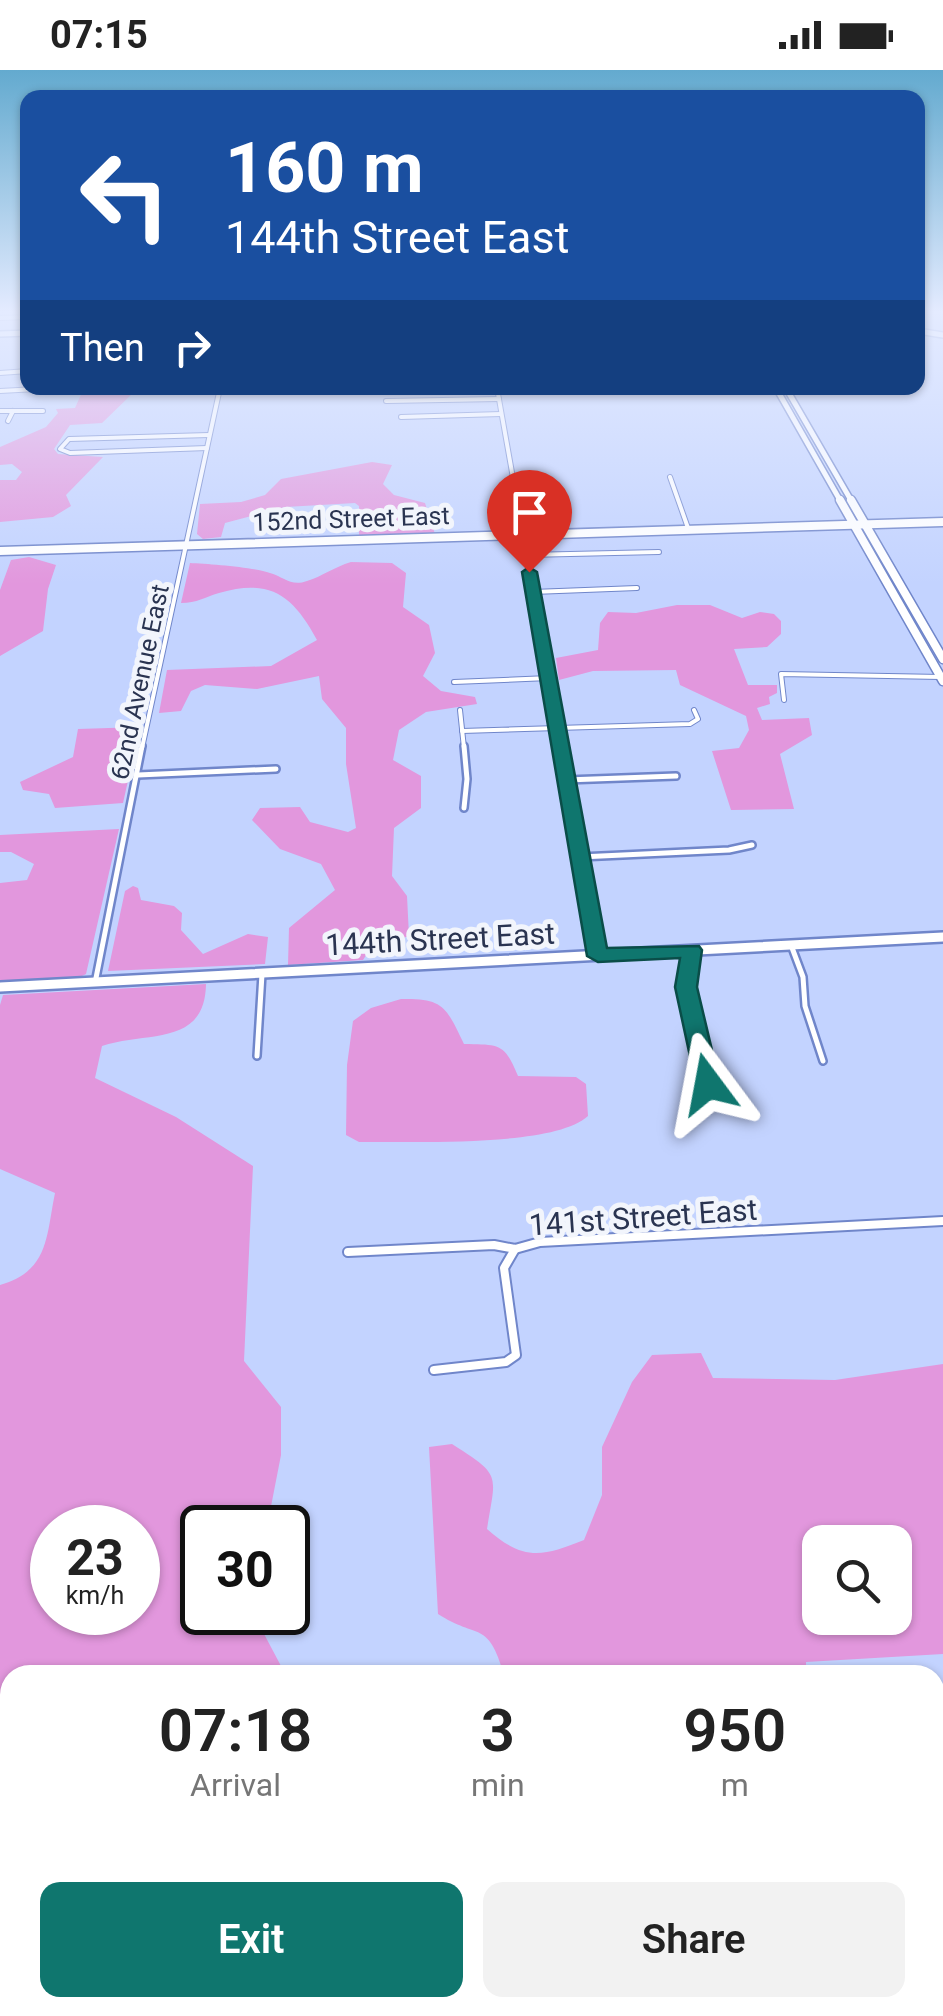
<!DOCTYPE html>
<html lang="en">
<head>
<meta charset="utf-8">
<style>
  body { margin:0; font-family:Roboto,sans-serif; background:#f2f2f2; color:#222; height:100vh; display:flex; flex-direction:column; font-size:38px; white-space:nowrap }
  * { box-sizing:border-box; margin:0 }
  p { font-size:32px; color:#767676 }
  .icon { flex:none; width:55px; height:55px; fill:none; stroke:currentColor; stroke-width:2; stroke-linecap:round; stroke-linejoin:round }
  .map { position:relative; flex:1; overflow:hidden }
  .drawer { position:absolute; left:0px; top:1595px; width:945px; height:352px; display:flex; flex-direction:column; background:#fff; border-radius:30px 30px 0 0; box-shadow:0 2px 8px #0004 }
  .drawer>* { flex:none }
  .top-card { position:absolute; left:20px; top:20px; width:905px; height:305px; border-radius:20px; box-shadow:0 2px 8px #0004; background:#1a4fa0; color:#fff; overflow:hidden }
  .fabs { position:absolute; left:802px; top:1455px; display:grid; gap:20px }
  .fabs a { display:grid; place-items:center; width:110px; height:110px; border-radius:20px; background:#fff; box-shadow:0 2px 8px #0004; font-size:50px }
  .speed { position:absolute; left:30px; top:1435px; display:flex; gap:20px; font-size:50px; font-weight:700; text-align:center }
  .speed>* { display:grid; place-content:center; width:130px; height:130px; border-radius:50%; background:#fff; box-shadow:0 2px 8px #0004; line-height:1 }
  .speed small { font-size:25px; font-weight:400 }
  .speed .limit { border:5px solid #111; border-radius:15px; background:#fff; color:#111 }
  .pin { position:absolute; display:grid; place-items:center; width:85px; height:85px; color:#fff; margin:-102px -42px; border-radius:50% 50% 50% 0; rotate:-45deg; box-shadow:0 0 10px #0007 }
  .pin .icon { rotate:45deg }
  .me { position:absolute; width:110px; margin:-55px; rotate:347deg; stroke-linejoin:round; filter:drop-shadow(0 0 8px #0008) }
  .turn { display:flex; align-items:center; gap:35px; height:210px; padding:0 40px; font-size:45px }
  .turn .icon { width:130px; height:130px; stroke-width:2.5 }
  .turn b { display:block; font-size:70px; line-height:85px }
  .then { display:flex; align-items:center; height:95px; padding:0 40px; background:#0003; gap:20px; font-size:38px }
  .eta { display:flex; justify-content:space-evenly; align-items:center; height:170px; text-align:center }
  .eta b { font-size:60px; font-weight:600; line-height:70px }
  .action { display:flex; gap:20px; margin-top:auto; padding:20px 40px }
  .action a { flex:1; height:115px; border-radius:20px; background:#0f766e; color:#fff; font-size:40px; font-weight:600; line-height:115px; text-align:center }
  .action a+a { background:#f2f2f2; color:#222 }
  .status { display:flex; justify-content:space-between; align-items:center; height:70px; padding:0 50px; background:#fff; direction:ltr }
  .status svg { height:28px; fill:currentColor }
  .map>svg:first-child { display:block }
  .green { fill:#e297dd; fill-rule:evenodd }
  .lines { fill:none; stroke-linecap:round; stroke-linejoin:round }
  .street-far3-casing { stroke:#7086ca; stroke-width:6 }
  .street-far2-casing { stroke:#7086ca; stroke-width:10 }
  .street-far1-casing { stroke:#7086ca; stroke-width:12 }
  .street-casing { stroke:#7086ca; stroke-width:15 }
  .secondary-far2-casing { stroke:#7086ca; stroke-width:8 }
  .secondary-far1-casing { stroke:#7086ca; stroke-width:11 }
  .secondary-casing { stroke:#7086ca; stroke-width:14 }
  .primary-far1-casing { stroke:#7086ca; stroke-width:8 }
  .primary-casing { stroke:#7086ca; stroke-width:11 }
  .street-far3 { stroke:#fff; stroke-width:4 }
  .street-far2 { stroke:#fff; stroke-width:5 }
  .street-far1 { stroke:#fff; stroke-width:8 }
  .street { stroke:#fff; stroke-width:10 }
  .secondary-far2 { stroke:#fff; stroke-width:5 }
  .secondary-far1 { stroke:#fff; stroke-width:8 }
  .secondary { stroke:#fff; stroke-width:9 }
  .primary-far1 { stroke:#fff; stroke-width:5 }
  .primary { stroke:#fff; stroke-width:8 }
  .route { fill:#0f766e; stroke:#0a4d48; stroke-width:2.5 }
  .labels { text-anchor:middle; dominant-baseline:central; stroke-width:10; stroke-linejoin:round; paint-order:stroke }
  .far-street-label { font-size:25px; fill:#2a3451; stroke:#f2f5fc }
  .street-label { font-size:30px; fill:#2a3451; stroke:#f2f5fc }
</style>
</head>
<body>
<div class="status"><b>07:15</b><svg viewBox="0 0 49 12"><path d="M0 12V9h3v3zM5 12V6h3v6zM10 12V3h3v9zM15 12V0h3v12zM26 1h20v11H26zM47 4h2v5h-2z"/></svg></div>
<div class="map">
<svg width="943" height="1946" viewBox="0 0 943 1946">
  <rect width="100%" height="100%" fill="#c3d3ff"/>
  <g class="green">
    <polygon points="84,318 128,318 133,323 102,353 70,355 54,379 58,384 103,387 66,425 71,436 53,447 0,452 0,410 16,410 22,402 12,394 0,395 0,377 46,357 58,343 56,339 75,338"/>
    <polygon points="372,392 392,395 383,414 394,425 425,433 435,464 359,466 359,436 355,433 285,437 225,453 221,467 203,469 197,464 200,434 241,432 265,425 281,409"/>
    <polygon points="29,487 56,495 48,519 43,561 0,586 0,520 11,490"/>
    <path d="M351,492L392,493L406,503L403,537L429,555L435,583L423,606L441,621L475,627L477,634L426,642L399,660L393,690L421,706V738L394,758L392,806L407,826L409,866L370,879L363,890L288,895L289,858L335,820L321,794L280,779L252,750L260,738L300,737L310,752L348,762L356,758L346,694V658L322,629L319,606L257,619L205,615L191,621L181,641L159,643L167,600L271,596L317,570C293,526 271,508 219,523C205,527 197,533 181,533L190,493C209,494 253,497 270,503C284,507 291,517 307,511C323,506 334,497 351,492Z"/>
    <polygon points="677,535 710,535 742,548 760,542 774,544 781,551 781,564 767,577 734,579 748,615 777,615 777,623 769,627 770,634 757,638 762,650 809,648 812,665 780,684 794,739 731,740 712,681 739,678 749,660 746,646 680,615 676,600 593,601 559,610 556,588 598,580 600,553 608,542 636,543"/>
    <polygon points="140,657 123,733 55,738 49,724 23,720 20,712 73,687 78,659"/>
    <polygon points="119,759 86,904 80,907 0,911 0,813 27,810 34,794 11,782 0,782 0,765"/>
    <polygon points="133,816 138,818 141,830 174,836 182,843 181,860 203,884 248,864 268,867 265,894 108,901 125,821"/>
    <path d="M206,914C205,977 147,961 102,976L95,1008L176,1047L253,1096L244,1291L281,1337V1385L267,1457L202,1458V1542L253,1543L281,1596L297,1605H10V1744L0,1754V1215C49,1201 46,1167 55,1123L0,1099V935L3,925ZM52,1458H138V1542H52Z"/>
    <path d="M401,929C444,928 446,937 464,974C499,975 504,972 518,1006L576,1007L586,1014L588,1046C553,1078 411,1071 359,1072L346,1065L347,995L353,951L371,938Z"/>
    <path d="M701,1283L713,1308L835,1310L943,1294V1584L806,1592V1605H710L706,1597L504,1605C488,1549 478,1570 438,1544L429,1377L452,1374C502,1406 496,1403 487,1459C523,1491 542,1487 584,1470L602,1425V1377L632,1312L652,1285ZM820,1472H895V1548H820Z"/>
  </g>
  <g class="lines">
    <defs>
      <g id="street-far3">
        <polyline points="0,248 28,247"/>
        <polyline points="0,303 28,301"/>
        <polyline points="497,318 561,678"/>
        <polyline points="0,321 55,318"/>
        <polyline points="386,331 499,329"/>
        <polyline points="0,341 43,341"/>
        <polyline points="401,347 501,344"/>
        <polyline points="8,351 13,341"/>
        <polyline points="207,378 70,383 60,379 69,369 209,365"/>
        <polyline points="670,407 688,458"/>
        <polyline points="526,485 659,482"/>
        <polyline points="533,522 637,518"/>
        <polyline points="454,612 549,608"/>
        <polyline points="784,630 781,604 941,607"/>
        <polyline points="460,640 464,678"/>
        <polyline points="462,661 690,654 698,649 694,640"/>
        <polyline points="142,678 220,318"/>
      </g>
      <g id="street-far2">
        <polyline points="464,676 467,709 464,738"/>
        <polyline points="561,676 598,885"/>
        <polyline points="138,705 276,699"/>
        <polyline points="566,710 676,706"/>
        <polyline points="580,787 729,780 752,775"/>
        <polyline points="791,875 803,907 805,936 823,991"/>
        <polyline points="691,881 686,917 704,997"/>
        <polyline points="95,913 142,676"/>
        <polyline points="257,986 262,904"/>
      </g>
      <g id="street-far1">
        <polyline points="704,995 708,1014"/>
        <polyline points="348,1182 494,1175 515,1179 540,1172 943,1151"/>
        <polyline points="434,1300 506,1292 516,1285 504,1198 515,1179"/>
      </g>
      <g id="street">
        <polyline points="935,1657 943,1687"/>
        <polyline points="667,1938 668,1946"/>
      </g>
      <g id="secondary-far2">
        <polyline points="918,261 943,265"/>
        <polyline points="0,264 28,263"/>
      </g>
      <polyline id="secondary-far1" points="0,481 943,452"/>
      <polyline id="secondary" points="0,917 943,867"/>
      <g id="primary-far1">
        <polyline points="776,318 841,432"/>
        <polyline points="786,318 852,432"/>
      </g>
      <g id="primary">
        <polyline points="840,430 943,611"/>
        <polyline points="851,430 943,589"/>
      </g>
    </defs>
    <use href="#street-far3" class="street-far3-casing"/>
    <use href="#street-far2" class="street-far2-casing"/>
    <use href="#street-far1" class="street-far1-casing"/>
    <use href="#street" class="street-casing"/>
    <use href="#secondary-far2" class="secondary-far2-casing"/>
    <use href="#secondary-far1" class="secondary-far1-casing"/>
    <use href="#secondary" class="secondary-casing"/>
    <use href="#primary-far1" class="primary-far1-casing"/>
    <use href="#primary" class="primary-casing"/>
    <use href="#street-far3" class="street-far3"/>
    <use href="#street-far2" class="street-far2"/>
    <use href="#street-far1" class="street-far1"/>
    <use href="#street" class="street"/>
    <use href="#secondary-far2" class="secondary-far2"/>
    <use href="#secondary-far1" class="secondary-far1"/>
    <use href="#secondary" class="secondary"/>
    <use href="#primary-far1" class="primary-far1"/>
    <use href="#primary" class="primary"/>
  </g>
  <linearGradient id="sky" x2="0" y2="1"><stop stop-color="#63aacf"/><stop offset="0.47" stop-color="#e4ebff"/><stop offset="1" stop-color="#e4ebff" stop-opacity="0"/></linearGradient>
  <rect width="943" height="514" fill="url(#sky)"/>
  <polygon class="route" points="529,497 537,502 607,878 699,876 702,880 697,917 720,1014 716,1020 708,1023 696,1014 675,917 680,888 598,892 587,886 522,502"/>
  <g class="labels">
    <g class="far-street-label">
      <text transform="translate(351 449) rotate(-2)">152nd Street East</text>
      <text transform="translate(140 612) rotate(-78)">62nd Avenue East</text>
    </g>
    <g class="street-label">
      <text transform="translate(440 869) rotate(-3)">144th Street East</text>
      <text transform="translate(643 1147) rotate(-4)">141st Street East</text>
    </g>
  </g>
</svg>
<div class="fabs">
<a><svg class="icon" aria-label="search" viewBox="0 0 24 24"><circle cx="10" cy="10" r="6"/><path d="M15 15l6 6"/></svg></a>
</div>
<div class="speed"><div>23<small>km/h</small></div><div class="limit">30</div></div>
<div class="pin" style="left:529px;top:502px;background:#d93025"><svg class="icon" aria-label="arrive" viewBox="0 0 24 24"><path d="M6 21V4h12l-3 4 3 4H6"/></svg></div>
<svg class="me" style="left:708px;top:1014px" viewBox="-20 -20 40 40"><path d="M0-17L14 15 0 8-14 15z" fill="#0f766e" stroke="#fff" stroke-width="4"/></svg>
<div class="top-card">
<div class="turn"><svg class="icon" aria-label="left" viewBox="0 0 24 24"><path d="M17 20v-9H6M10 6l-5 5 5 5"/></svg><div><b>160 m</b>144th Street East</div></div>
<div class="then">Then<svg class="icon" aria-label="right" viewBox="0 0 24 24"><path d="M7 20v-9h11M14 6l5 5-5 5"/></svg></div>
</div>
<section class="drawer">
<div class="eta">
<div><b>07:18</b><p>Arrival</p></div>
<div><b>3</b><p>min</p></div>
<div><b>950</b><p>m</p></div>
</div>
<div class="action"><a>Exit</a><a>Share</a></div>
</section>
</div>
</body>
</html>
